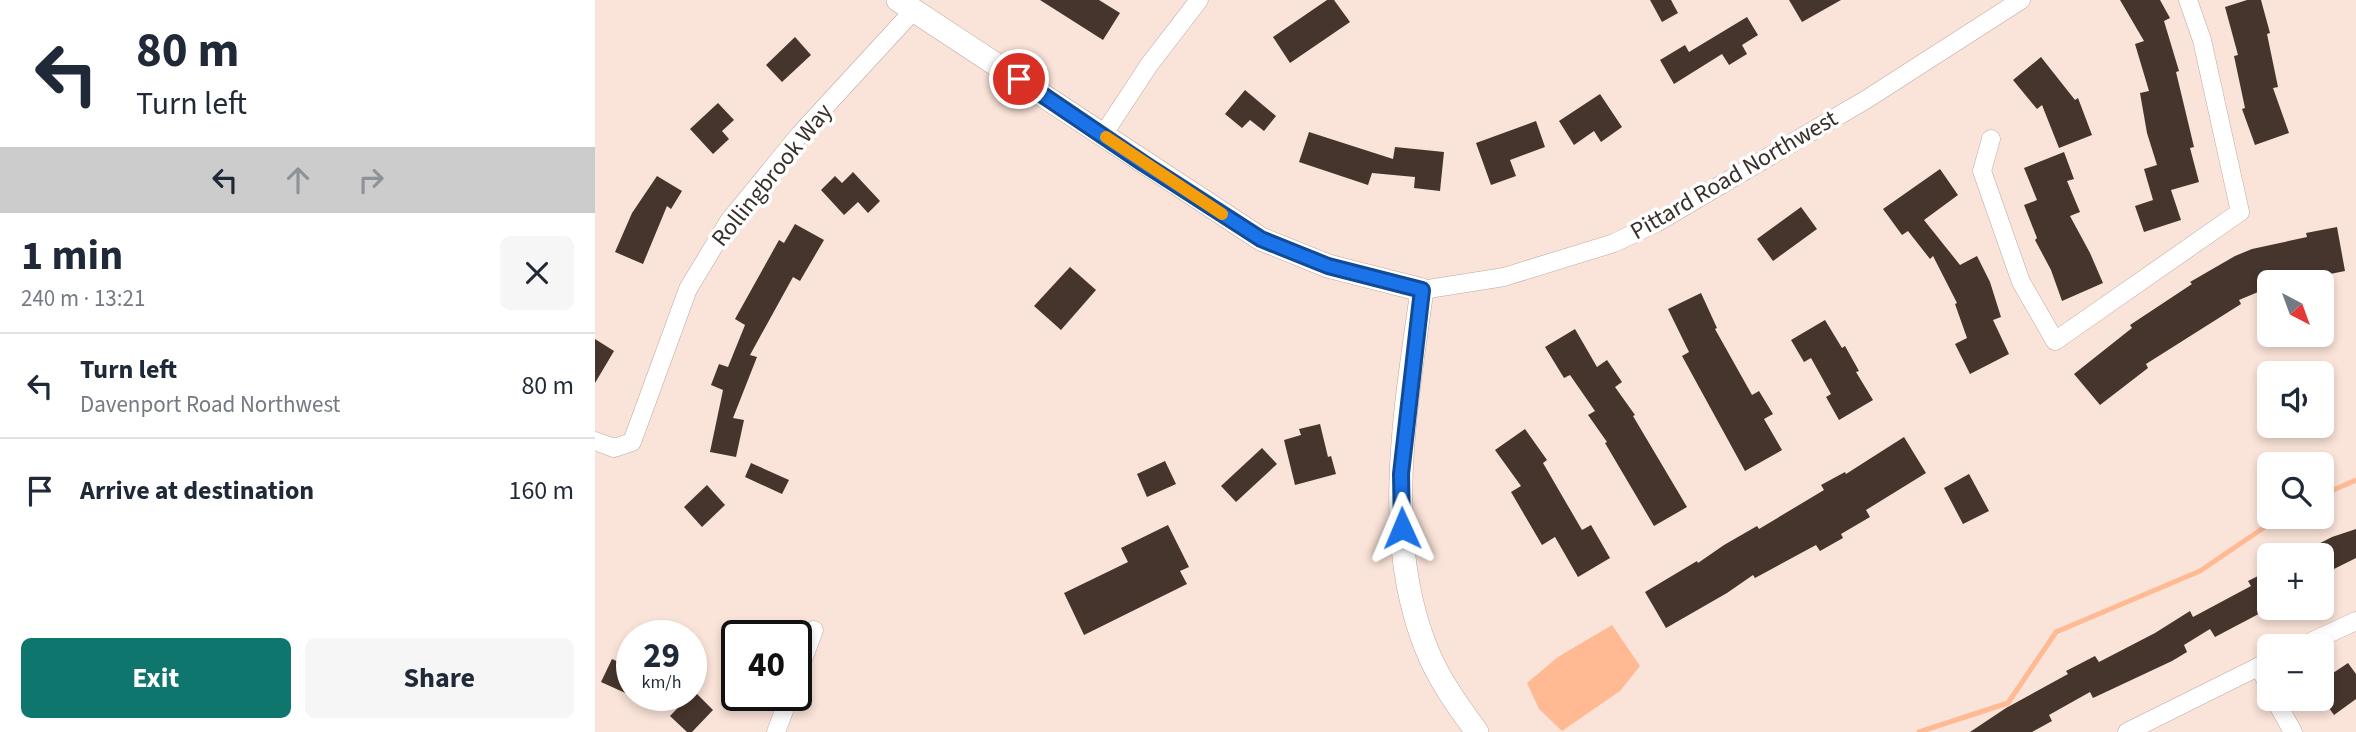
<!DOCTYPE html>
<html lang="en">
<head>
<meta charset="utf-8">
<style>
  body { margin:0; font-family:"Source Sans 3",sans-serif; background:#f6f6f7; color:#1f2937; height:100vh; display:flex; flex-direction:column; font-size:26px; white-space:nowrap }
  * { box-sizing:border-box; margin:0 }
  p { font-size:23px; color:#747a83 }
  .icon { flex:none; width:38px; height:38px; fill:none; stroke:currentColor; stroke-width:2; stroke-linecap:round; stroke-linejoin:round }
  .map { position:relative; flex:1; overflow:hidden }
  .details { display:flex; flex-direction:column; background:#fff; width:595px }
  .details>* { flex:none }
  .top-card { background:#fff; color:#1f2937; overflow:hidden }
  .needle { width:46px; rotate:139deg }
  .tools { position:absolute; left:1662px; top:270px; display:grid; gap:14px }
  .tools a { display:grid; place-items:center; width:77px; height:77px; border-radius:10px; background:#fff; box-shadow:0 4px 10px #0003; font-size:35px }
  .speed { position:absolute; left:21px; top:620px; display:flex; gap:14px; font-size:35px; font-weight:700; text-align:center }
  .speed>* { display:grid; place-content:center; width:91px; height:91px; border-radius:50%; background:#fff; box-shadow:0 4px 10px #0003; line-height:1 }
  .speed small { font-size:18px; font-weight:400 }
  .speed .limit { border:4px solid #111; border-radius:10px; background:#fff; color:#111 }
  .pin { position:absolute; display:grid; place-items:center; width:60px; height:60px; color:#fff; margin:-30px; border:4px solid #fff; border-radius:50%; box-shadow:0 2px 7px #0007 }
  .me { position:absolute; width:77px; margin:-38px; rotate:359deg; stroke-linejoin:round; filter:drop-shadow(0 0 5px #0008) }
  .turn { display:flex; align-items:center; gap:24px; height:147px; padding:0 21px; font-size:32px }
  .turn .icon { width:91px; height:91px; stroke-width:2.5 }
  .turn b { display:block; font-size:49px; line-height:60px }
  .lanes { display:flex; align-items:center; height:66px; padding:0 21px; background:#0003; justify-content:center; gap:35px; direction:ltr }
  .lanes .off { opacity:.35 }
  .round { display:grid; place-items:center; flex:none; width:74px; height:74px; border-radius:10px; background:#f6f6f7 }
  .overview { display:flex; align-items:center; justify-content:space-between; height:119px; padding:0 21px }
  h1 { font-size:42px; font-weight:700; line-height:52px }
  .action { display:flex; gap:14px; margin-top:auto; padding:14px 21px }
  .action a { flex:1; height:80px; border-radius:10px; background:#0f766e; color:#fff; font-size:28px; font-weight:700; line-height:80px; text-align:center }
  .action a+a { background:#f6f6f7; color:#1f2937 }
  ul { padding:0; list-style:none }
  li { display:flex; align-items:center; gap:21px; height:105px; padding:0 21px; border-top:2px solid #e0e1e3 }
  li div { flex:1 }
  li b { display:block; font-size:26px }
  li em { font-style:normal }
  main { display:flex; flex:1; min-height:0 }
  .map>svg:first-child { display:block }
  .water { fill:#ffba94 }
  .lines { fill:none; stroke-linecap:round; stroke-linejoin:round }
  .stream { stroke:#ffba94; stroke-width:5 }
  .building { fill:#46352c }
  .minor-casing { stroke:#bea99e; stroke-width:19 }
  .tertiary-casing { stroke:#bea99e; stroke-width:24 }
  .minor { stroke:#fff; stroke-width:18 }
  .tertiary { stroke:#fff; stroke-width:23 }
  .route-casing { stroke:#114b97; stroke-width:18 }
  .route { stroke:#1a73e8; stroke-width:12 }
  .slow { stroke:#f59e0b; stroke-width:12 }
  .labels { text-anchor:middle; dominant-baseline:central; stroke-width:7; stroke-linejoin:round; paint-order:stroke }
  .street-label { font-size:24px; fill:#38302b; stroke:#fff }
</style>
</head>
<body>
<main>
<section class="details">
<div class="top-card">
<div class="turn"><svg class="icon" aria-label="left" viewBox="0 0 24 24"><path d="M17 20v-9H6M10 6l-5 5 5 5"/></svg><div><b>80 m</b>Turn left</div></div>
<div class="lanes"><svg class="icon" aria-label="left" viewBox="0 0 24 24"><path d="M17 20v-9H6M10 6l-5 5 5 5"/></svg><svg class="icon off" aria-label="ahead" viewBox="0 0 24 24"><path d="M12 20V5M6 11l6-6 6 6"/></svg><svg class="icon off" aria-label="right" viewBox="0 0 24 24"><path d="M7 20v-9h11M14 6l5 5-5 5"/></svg></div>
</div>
<div class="overview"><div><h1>1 min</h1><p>240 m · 13:21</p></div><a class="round"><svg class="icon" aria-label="close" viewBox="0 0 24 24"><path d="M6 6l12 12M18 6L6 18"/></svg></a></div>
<ul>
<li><svg class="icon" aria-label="left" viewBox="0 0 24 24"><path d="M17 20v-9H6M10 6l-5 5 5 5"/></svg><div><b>Turn left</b><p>Davenport Road Northwest</p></div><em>80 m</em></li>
<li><svg class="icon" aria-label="arrive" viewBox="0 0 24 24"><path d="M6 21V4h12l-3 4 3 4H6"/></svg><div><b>Arrive at destination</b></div><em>160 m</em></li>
</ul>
<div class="action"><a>Exit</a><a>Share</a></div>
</section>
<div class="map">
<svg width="1761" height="732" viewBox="0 0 1761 732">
  <rect width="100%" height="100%" fill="#fae3d8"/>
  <polygon class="water" points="1017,625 1045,666 1025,691 967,731 944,709 932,683 963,657"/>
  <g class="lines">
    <g class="stream">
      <polyline points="1727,495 1761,480"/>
      <polyline points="1324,732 1413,703 1461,632 1605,571 1686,516"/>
    </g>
  </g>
  <g class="building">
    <polygon points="445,0 504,0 525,13 508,40"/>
    <polygon points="732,0 739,0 755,22 695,63 678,37"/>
    <polygon points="1055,0 1076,0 1083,13 1067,22"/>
    <polygon points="1194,0 1246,0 1207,22"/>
    <polygon points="1525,0 1565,0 1575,18 1569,21 1584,71 1581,72 1599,147 1595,148 1604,182 1576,190 1586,220 1549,232 1540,206 1558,200 1549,169 1562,165 1552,133 1545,93 1554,91 1540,44 1549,41"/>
    <polygon points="1652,0 1666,0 1675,33 1672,34 1683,87 1678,88 1694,133 1660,145 1647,109 1650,108 1639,56 1643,55 1630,7"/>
    <polygon points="1152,17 1163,35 1147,45 1152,54 1134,65 1127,54 1079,84 1065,60 1090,45 1094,52"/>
    <polygon points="200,37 216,55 187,82 171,65"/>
    <polygon points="1446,57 1480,100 1483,98 1497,135 1464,148 1447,105 1442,109 1418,80"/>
    <polygon points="650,90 681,116 669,131 655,120 647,128 630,114"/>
    <polygon points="1005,94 1027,127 1006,142 999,131 979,145 964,121"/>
    <polygon points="123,103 139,120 127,131 134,139 118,154 95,129"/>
    <polygon points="941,121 950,147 915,160 921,176 896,185 881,143"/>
    <polygon points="714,132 798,159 800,147 849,152 845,191 819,188 820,177 777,173 773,185 704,162"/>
    <polygon points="1469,152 1479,179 1472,181 1485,212 1475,216 1495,253 1508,283 1467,301 1456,270 1440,240 1442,238 1429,205 1442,200 1429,168"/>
    <polygon points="1345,169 1363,195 1329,220 1365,265 1382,256 1395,282 1406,317 1398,320 1414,354 1375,374 1360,344 1372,338 1360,304 1362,303 1338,256 1335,259 1313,231 1307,235 1288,209"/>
    <polygon points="258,172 285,201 273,213 263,202 249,215 226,190 240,176 247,183"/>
    <polygon points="62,176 87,191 76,209 72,206 48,264 20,252 37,213"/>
    <polygon points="1206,207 1222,229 1178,261 1162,239"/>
    <polygon points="200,224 229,240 205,281 198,277 155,355 162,357 138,418 149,420 141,457 115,452 128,390 116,385 124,364 133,367 150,325 140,319 184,240 189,243"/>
    <polygon points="1742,227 1750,271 1710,279 1711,282 1675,282 1675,287 1644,300 1646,304 1551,364 1553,368 1505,405 1479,374 1537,328 1535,325 1597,284 1595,282 1640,256 1657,249 1712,237 1711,233"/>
    <polygon points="475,267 501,290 466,330 439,306"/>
    <polygon points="1106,293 1122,328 1120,329 1157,395 1164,391 1178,414 1169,419 1187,450 1150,471 1087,356 1094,352 1073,309"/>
    <polygon points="1230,320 1247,348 1250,346 1264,371 1261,372 1278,400 1244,420 1231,397 1236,394 1216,358 1209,362 1196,340"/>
    <polygon points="980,329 1002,367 1012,360 1027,382 1020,387 1040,415 1038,416 1092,507 1059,526 1010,443 1012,442 993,415 1000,411 975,375 969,378 950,347"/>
    <polygon points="0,339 19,351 0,383"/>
    <polygon points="725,424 733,457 736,456 741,474 700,485 689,440 706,435 704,429"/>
    <polygon points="930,429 952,460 948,463 987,530 996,525 1015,558 983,577 960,537 947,545 916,492 926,486 900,450"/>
    <polygon points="1309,437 1331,473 1271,510 1275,517 1246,534 1248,538 1225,551 1221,545 1160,578 1158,575 1132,593 1071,628 1050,592 1102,561 1103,563 1129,545 1162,526 1164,529 1229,490 1226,485 1250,472 1251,474"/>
    <polygon points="667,448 682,464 641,502 626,486"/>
    <polygon points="570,461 581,484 552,497 542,474"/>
    <polygon points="156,463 194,480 187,494 150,477"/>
    <polygon points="1374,474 1394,511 1368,524 1349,488"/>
    <polygon points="112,485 130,505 107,527 89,507"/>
    <polygon points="573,525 594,567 585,571 592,584 489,635 469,593 533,562 526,548"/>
    <polygon points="1761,529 1761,558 1727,575 1727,555 1702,555 1737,537"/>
    <polygon points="1675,570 1675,608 1620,637 1615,629 1589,645 1592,652 1577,661 1498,698 1495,692 1454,715 1457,721 1437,732 1375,732 1411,708 1473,674 1471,671 1500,656 1504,662 1560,633 1595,611 1598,617 1656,586 1653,581"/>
    <polygon points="17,659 37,668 37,696 6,682"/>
    <polygon points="1753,663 1761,674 1761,699 1739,715 1727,698 1727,687 1738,679 1735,675"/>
    <polygon points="99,691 118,710 97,732 92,732 75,716"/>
  </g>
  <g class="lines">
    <defs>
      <g id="minor">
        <polyline points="508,135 554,65 604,0"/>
        <polyline points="1396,139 1387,171 1426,282 1460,341 1645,212 1607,40 1593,0"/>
        <polyline points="827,290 909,277 1019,243 1061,223 1272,99 1426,0"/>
        <polyline points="0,441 19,448 37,442 93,289 134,221 205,134 319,10"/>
        <polyline points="1707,646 1761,621"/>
        <polyline points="1664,666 1675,689"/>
        <polyline points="201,678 219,630"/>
        <polyline points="1679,698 1698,732"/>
        <polyline points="181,732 195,695"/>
        <polyline points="1532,732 1675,661"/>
      </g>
      <path id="tertiary" d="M303,0L666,239L733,266L827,290C811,406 786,538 832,650C844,680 863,706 882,732"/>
    </defs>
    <use href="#minor" class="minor-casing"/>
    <use href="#tertiary" class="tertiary-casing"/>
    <use href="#minor" class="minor"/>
    <use href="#tertiary" class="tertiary"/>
  </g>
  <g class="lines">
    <defs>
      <polyline id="route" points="424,79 548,163 666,239 733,266 827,290 806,474 807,528"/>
    </defs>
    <use href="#route" class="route-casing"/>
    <use href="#route" class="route"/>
    <polyline class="slow" points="511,137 627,214"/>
  </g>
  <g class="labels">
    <g class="street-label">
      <text transform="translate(177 175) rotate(-51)">Rollingbrook Way</text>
      <text transform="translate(1139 175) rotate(-30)">Pittard Road Northwest</text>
    </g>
  </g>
</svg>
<div class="tools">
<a><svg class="needle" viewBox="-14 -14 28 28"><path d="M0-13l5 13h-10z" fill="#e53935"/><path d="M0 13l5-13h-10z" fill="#747a83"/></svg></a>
<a><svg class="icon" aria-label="sound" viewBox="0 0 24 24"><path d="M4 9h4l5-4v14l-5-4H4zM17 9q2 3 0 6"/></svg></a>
<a><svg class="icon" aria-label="search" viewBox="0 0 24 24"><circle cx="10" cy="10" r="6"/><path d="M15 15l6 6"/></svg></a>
<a>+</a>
<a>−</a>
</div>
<div class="speed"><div>29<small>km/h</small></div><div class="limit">40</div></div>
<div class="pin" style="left:424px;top:79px;background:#d93025"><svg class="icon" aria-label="arrive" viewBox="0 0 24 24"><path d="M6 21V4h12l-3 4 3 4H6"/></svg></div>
<svg class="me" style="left:807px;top:528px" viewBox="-20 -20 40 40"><path d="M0-17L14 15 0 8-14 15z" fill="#1a73e8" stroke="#fff" stroke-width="4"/></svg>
</div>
</main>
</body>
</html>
